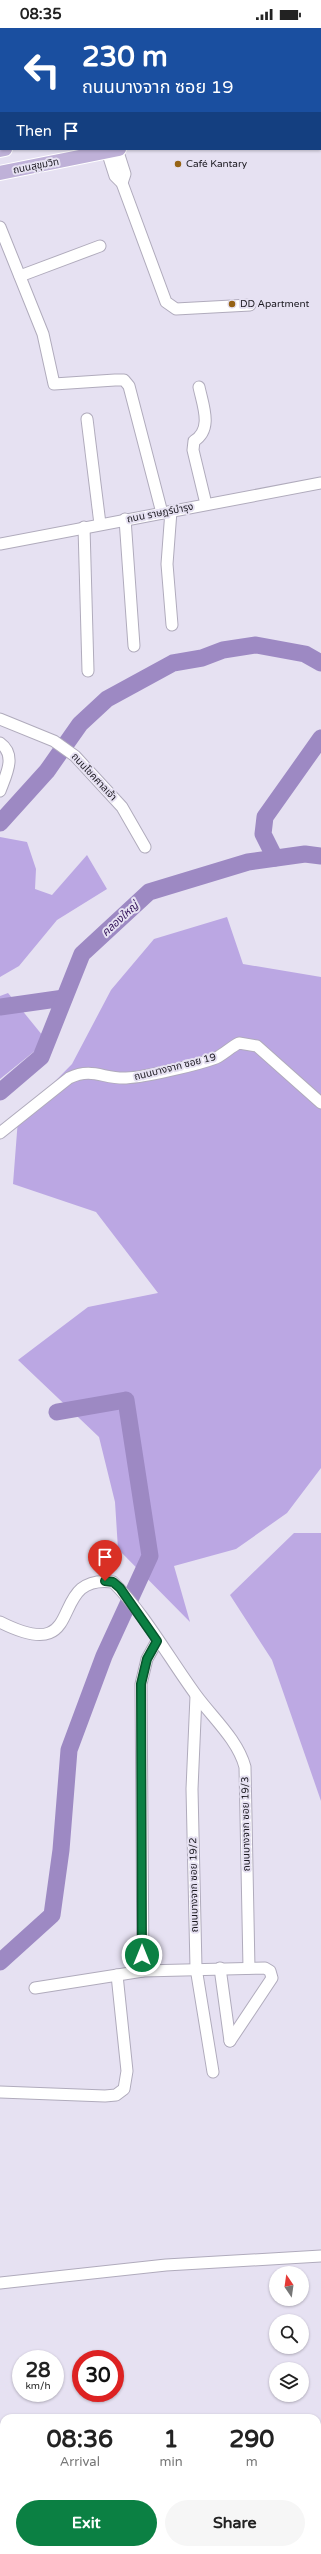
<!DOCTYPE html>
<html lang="en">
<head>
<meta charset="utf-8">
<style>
  body { margin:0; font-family:"Varela Round","Noto Sans Thai",sans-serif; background:#f6f6f6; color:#222; height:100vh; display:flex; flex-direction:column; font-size:15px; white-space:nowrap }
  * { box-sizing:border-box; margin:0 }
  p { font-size:13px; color:#767676 }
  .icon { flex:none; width:22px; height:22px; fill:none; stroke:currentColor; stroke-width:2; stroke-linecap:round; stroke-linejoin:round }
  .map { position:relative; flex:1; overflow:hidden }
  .side { position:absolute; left:0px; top:2386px; width:321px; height:140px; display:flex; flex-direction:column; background:#fff; border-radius:12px 12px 0 0; box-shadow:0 1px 3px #0004 }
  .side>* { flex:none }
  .banner { position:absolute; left:0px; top:0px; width:321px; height:122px; box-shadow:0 1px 3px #0004; background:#1a4fa0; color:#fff; overflow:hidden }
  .needle { width:26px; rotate:347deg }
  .controls { position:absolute; left:269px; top:2238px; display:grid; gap:8px }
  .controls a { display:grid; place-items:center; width:40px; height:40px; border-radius:50%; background:#fff; box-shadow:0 1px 3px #0004; font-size:20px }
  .speed { position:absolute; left:12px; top:2322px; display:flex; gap:8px; font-size:20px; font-weight:700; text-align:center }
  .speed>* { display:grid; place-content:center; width:52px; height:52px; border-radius:50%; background:#fff; box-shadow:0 1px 3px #0004; line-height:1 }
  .speed small { font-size:10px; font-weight:400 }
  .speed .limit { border:6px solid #d22; background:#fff; color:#111 }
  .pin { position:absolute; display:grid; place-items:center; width:34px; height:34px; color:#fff; margin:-41px -17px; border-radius:50% 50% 50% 0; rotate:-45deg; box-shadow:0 0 4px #0007 }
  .pin .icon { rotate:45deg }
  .me { position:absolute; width:44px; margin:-22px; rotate:0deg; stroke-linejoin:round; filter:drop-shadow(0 0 3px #0008) }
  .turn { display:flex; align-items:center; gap:14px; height:84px; padding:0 16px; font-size:18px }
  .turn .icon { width:52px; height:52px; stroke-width:2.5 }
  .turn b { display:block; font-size:28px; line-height:34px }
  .then { display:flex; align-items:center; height:38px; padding:0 16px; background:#0003; gap:8px; font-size:15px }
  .eta { display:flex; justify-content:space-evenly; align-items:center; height:68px; text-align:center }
  .eta b { font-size:24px; font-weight:700; line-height:28px }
  .cta { display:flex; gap:8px; margin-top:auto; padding:8px 16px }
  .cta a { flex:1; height:46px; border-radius:24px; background:#0b8043; color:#fff; font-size:16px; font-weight:700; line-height:46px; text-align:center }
  .cta a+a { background:#f6f6f6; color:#222 }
  .status { display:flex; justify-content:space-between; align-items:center; height:28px; padding:0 20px; background:#fff; direction:ltr }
  .status svg { height:11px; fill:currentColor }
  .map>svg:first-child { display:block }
  .green { fill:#bda9e3 }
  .forest { fill:#bba7e3 }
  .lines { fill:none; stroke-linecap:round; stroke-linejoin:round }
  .river { stroke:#9d89c3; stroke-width:17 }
  .minor-casing { stroke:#b0abbc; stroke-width:13 }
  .major-casing { stroke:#fff; stroke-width:16 }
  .minor { stroke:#fff; stroke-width:11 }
  .major { stroke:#bfb1d8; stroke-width:14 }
  .route-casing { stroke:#07532c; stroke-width:10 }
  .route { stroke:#0b8043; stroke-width:7 }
  .poi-dot { fill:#966316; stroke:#e6e1f2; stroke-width:1.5 }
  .labels { text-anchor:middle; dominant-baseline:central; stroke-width:4; stroke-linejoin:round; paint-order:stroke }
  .poi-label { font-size:10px; fill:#1a181f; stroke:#e6e1f2; text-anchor:start }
  .street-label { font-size:10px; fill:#1a181f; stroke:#e6e1f2 }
  .water-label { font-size:11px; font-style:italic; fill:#34145a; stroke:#e6e1f2 }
</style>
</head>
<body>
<div class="status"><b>08:35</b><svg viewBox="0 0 49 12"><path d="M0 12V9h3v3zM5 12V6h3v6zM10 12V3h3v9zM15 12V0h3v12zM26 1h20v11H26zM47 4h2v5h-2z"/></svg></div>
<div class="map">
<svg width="321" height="2526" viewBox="0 0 321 2526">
  <rect width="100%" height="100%" fill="#e6e1f2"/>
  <polygon class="green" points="294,1505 321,1505 321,1773 272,1632 230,1567"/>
  <g class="forest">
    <polygon points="0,809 27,814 36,841 35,861 52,867 87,827 107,861 57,892 19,938 0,949"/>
    <polygon points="227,889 243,936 321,949 321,1440 287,1485 236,1521 174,1538 190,1594 118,1521 115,1474 99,1409 18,1332 88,1279 158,1265 96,1184 13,1156 18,1091 72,1036 111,962 154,911"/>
    <polygon points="8,965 47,1013 0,1051 0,968"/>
  </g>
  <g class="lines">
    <g class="river">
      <polyline points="0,795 47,743 80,696 107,671 173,635 202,630 223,622 256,617 305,626 321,635"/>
      <polyline points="275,830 263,806 265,789 321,710"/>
      <polyline points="0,979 64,970"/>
      <polyline points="0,1064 41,1029 82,926 149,864 248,834 305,826 321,828"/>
      <polyline points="0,1934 52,1887 61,1822 69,1722 104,1628 150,1528 126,1372 57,1384"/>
    </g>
    <defs>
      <g id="minor">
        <polyline points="23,0 24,1"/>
        <polyline points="116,0 116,1"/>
        <polyline points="230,0 230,1"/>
        <polyline points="0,38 1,43"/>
        <polyline points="117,121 125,146 122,155"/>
        <polyline points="107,123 115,148 122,155 166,274 176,281 250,277"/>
        <polyline points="0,199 43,306 54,356 115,352 124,352 129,358 162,485"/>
        <polyline points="20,248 100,218"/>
        <path d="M199,359C203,378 213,401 194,413L193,422L206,476"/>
        <polyline points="87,391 100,496"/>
        <polyline points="171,483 167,536 172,597"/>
        <polyline points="125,491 134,618"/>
        <polyline points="84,499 88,643"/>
        <polyline points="0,516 321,455"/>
        <polyline points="0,691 54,713 75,728 122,779 145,819"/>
        <path d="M0,715C17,727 6,747 0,763"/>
        <path d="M0,1105L69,1050C93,1039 103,1051 126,1050C146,1049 197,1037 216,1030C224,1026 231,1019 239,1015L257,1018L321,1075"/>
        <path d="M0,1594C91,1640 44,1545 113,1554C144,1585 169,1630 196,1667C212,1689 238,1712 245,1739L249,1940"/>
        <polyline points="196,1668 192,1761 196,1940 213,2044"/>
        <polyline points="220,1940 230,2013"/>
        <polyline points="143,1943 141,1656 147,1631 157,1613"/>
        <polyline points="35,1960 143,1943 265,1940 270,1943 272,1950 230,2013"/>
        <polyline points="0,2064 105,2068 116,2067 124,2061 127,2043 117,1947"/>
        <polyline points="0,2255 166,2237 321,2228"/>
        <polyline points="317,2424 321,2423"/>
        <polyline points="0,2473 4,2473"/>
      </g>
      <g id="major">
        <polyline points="320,56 321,56"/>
        <polyline points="320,83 321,83"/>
        <polyline points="0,122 5,121"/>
        <polyline points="0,145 119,121"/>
      </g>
    </defs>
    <use href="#minor" class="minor-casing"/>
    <use href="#major" class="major-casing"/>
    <use href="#minor" class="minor"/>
    <use href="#major" class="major"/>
  </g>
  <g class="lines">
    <defs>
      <polyline id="route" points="105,1553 113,1554 120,1560 157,1613 147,1631 141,1656 142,1927"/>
    </defs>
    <use href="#route" class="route-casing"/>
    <use href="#route" class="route"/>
  </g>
  <g class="poi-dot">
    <circle cx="178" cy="136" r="4"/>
    <circle cx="232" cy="276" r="4"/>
  </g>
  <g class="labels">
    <g class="poi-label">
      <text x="186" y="136">Café Kantary</text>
      <text x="240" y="276">DD Apartment</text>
    </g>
    <g class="street-label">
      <text transform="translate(36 138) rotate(-11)">ถนนสุขุมวิท</text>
      <text transform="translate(160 485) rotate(-11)">ถนน ราษฎร์บำรุง</text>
      <text transform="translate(94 749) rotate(47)">ถนนโชคศาลเจ้า</text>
      <text transform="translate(175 1039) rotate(-14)">ถนนบางจาก ซอย 19</text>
      <text transform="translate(246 1796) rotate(-91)">ถนนบางจาก ซอย 19/3</text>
      <text transform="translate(194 1857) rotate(-91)">ถนนบางจาก ซอย 19/2</text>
    </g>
    <g class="water-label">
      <text transform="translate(120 891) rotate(-42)">คลองใหญ่</text>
    </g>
  </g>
</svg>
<div class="controls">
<a><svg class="needle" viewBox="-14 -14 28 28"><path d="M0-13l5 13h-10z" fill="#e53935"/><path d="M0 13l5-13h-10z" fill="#767676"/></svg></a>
<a><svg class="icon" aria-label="search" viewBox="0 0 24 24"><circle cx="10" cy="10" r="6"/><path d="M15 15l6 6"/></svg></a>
<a><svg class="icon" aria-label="layers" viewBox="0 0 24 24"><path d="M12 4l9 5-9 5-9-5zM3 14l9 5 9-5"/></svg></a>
</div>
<div class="speed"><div>28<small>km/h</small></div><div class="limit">30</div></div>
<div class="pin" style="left:105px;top:1553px;background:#d93025"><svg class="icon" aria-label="arrive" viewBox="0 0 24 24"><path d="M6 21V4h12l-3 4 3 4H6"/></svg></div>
<svg class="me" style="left:142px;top:1927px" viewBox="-20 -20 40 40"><circle r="17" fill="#0b8043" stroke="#fff" stroke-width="3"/><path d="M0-11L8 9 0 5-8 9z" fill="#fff"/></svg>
<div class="banner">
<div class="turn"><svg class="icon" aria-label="left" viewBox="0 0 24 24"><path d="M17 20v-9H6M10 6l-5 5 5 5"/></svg><div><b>230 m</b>ถนนบางจาก ซอย 19</div></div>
<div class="then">Then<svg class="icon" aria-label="arrive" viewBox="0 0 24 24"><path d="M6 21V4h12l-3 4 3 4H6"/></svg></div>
</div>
<section class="side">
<div class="eta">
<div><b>08:36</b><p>Arrival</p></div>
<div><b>1</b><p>min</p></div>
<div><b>290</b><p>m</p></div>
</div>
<div class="cta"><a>Exit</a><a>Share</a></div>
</section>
</div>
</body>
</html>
